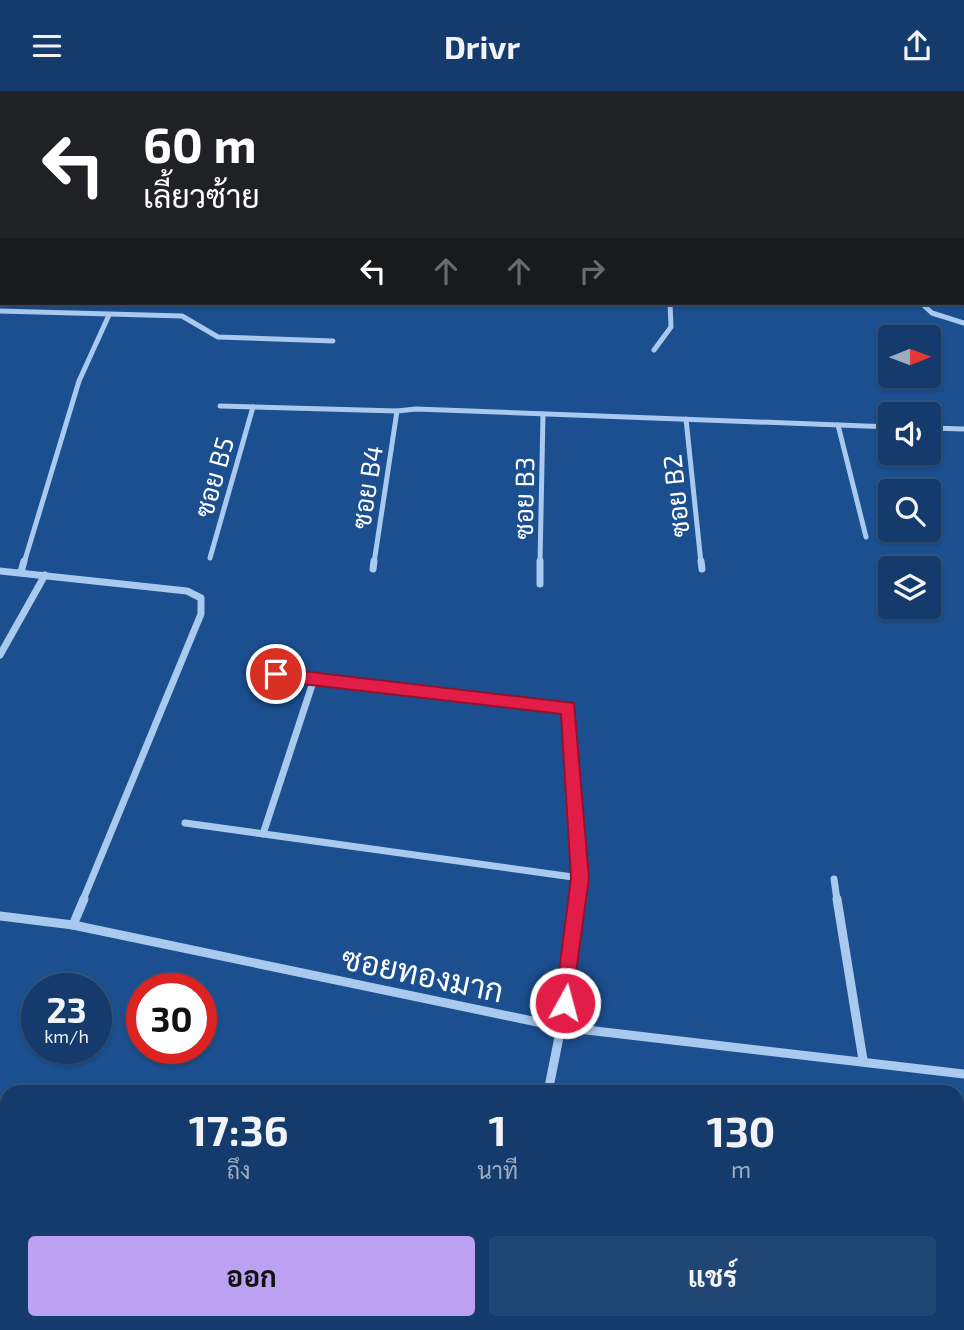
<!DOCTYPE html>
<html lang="th">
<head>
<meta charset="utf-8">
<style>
  body { margin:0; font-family:"Exo 2",Sarabun,sans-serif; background:#214673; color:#f1f3f6; height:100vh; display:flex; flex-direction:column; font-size:26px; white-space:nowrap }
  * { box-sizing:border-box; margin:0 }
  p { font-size:23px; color:#9dadc1 }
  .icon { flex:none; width:38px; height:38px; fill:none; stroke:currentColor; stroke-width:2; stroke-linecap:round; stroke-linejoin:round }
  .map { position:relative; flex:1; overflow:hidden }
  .panel { position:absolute; left:0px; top:994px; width:964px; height:245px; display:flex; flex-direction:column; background:#143b6b; border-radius:21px 21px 0 0; box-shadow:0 2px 5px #0004,0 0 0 2px #33557e }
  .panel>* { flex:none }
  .guide { position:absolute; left:0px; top:0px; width:964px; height:214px; box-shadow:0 2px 5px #0004,0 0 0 2px #33557e; background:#202124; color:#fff; overflow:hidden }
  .needle { width:46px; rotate:89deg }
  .fabs { position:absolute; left:878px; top:234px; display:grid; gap:14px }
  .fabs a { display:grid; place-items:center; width:63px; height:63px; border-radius:7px; background:#143b6b; box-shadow:0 2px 5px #0004,0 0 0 2px #33557e; font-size:35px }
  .speed { position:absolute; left:21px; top:882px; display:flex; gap:14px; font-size:35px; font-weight:700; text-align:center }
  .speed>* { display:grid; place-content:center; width:91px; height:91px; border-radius:50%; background:#143b6b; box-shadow:0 2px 5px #0004,0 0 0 2px #33557e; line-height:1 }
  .speed small { font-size:18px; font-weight:400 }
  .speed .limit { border:10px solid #d22; background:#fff; color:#111 }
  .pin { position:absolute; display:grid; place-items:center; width:60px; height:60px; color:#fff; margin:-30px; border:4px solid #fff; border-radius:50%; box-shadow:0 2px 7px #0007 }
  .me { position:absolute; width:77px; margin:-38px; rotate:7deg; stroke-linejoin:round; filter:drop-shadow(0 0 5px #0008) }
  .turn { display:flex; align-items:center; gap:24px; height:147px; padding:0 28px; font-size:32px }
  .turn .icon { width:91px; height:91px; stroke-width:2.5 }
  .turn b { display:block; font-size:49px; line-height:60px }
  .lanes { display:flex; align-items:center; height:66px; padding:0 28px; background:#0003; justify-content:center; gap:35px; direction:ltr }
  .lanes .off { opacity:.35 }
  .eta { display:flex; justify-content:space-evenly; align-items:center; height:119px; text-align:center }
  .eta b { font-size:42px; font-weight:700; line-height:49px }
  .action { display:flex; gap:14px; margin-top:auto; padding:14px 28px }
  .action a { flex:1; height:80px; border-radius:7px; background:#bca0f2; color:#111; font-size:28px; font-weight:700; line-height:80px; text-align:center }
  .action a+a { background:#214673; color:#f1f3f6 }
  header { display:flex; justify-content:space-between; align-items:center; height:91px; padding:0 28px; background:#143b6b; font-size:32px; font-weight:700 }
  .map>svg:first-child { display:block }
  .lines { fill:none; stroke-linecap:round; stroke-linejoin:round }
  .minor-far3 { stroke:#a9c9ee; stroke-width:4.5 }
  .minor-far2 { stroke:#a9c9ee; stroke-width:5 }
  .minor-far1 { stroke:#a9c9ee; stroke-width:7 }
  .minor { stroke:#a9c9ee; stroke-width:9 }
  .route { fill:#e11d48; stroke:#92132f; stroke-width:2 }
  .labels { text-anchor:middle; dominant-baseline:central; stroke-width:5; stroke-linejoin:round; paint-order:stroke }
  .street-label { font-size:26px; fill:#fff; stroke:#1b4f8f }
  .near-street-label { font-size:32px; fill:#fff; stroke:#1b4f8f }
</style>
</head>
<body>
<header><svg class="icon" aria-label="menu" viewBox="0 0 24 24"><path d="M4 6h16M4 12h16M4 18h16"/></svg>Drivr<svg class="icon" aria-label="share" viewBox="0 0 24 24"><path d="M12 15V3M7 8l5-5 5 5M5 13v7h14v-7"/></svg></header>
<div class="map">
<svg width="964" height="1239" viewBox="0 0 964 1239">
  <rect width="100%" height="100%" fill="#1b4f8f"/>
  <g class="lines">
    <g class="minor-far3">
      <polyline points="93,2 95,0"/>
      <polyline points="160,2 162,0"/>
    </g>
    <g class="minor-far2">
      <polyline points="921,212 932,222 964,232"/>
      <polyline points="0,220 182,225 218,246 333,250"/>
      <polyline points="654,259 671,236 670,212"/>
      <polyline points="220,315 397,320 416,318 891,336"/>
      <polyline points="686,328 701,472"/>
      <polyline points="838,334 866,446"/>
      <polyline points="929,337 964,338"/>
      <polyline points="210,467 253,316"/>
      <polyline points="24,472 79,290 109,224"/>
      <polyline points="374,472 397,320"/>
      <polyline points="540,472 543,323"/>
    </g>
    <g class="minor-far1">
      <polyline points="701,470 702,478"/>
      <polyline points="373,478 374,470"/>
      <polyline points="0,480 187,500 201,507 201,523 83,809"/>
      <polyline points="21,481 24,470"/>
      <polyline points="540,493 540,470"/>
      <polyline points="0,564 45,484"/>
      <polyline points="276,583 569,617 580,787 577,809"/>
      <polyline points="185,732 580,787"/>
      <polyline points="263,743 314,588"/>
      <polyline points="834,788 837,809"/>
    </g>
    <g class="minor">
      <polyline points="837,808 863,969"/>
      <polyline points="0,825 73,834 561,936 964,983"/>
      <polyline points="73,834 84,808"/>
      <polyline points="548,1001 561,936 577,808"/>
      <polyline points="77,1239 81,1232"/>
      <polyline points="415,1239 418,1232"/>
      <polyline points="589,1239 591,1232"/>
    </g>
  </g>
  <polygon class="route" points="276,577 574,612 589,787 571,918 565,921 558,918 555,912 571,787 561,623 276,590 268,583"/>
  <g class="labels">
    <g class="street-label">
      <text transform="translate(213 386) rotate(-74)">ซอย B5</text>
      <text transform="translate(366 396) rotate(-81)">ซอย B4</text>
      <text transform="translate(675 405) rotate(-96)">ซอย B2</text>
      <text transform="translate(523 407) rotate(-89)">ซอย B3</text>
    </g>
    <g class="near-street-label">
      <text transform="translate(423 882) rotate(12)">ซอยทองมาก</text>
    </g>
  </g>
</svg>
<div class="fabs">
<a><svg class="needle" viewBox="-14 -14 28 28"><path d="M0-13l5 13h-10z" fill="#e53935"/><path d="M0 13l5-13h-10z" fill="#9dadc1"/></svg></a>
<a><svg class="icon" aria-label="sound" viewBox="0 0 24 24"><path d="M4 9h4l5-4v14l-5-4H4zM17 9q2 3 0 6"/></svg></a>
<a><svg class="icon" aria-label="search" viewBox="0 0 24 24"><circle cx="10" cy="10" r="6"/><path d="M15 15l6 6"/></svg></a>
<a><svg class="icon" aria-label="layers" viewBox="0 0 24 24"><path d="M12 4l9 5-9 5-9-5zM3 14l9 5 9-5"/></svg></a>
</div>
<div class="speed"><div>23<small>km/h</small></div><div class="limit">30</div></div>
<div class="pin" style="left:276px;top:583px;background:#d93025"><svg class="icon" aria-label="arrive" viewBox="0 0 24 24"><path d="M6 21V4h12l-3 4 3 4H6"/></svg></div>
<svg class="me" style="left:565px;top:912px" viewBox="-20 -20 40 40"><circle r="17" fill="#e11d48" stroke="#fff" stroke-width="3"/><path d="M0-11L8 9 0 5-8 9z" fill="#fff"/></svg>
<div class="guide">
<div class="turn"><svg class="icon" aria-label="left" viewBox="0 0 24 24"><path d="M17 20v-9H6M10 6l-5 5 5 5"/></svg><div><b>60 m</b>เลี้ยวซ้าย</div></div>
<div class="lanes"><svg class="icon" aria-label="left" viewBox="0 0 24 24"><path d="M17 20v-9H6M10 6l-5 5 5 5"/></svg><svg class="icon off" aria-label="ahead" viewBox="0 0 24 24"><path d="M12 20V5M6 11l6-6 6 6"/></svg><svg class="icon off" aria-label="ahead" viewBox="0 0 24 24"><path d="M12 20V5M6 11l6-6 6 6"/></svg><svg class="icon off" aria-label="right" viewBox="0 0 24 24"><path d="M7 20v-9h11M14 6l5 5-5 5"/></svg></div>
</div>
<section class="panel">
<div class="eta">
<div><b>17:36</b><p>ถึง</p></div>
<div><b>1</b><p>นาที</p></div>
<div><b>130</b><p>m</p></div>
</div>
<div class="action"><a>ออก</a><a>แชร์</a></div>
</section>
</div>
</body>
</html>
